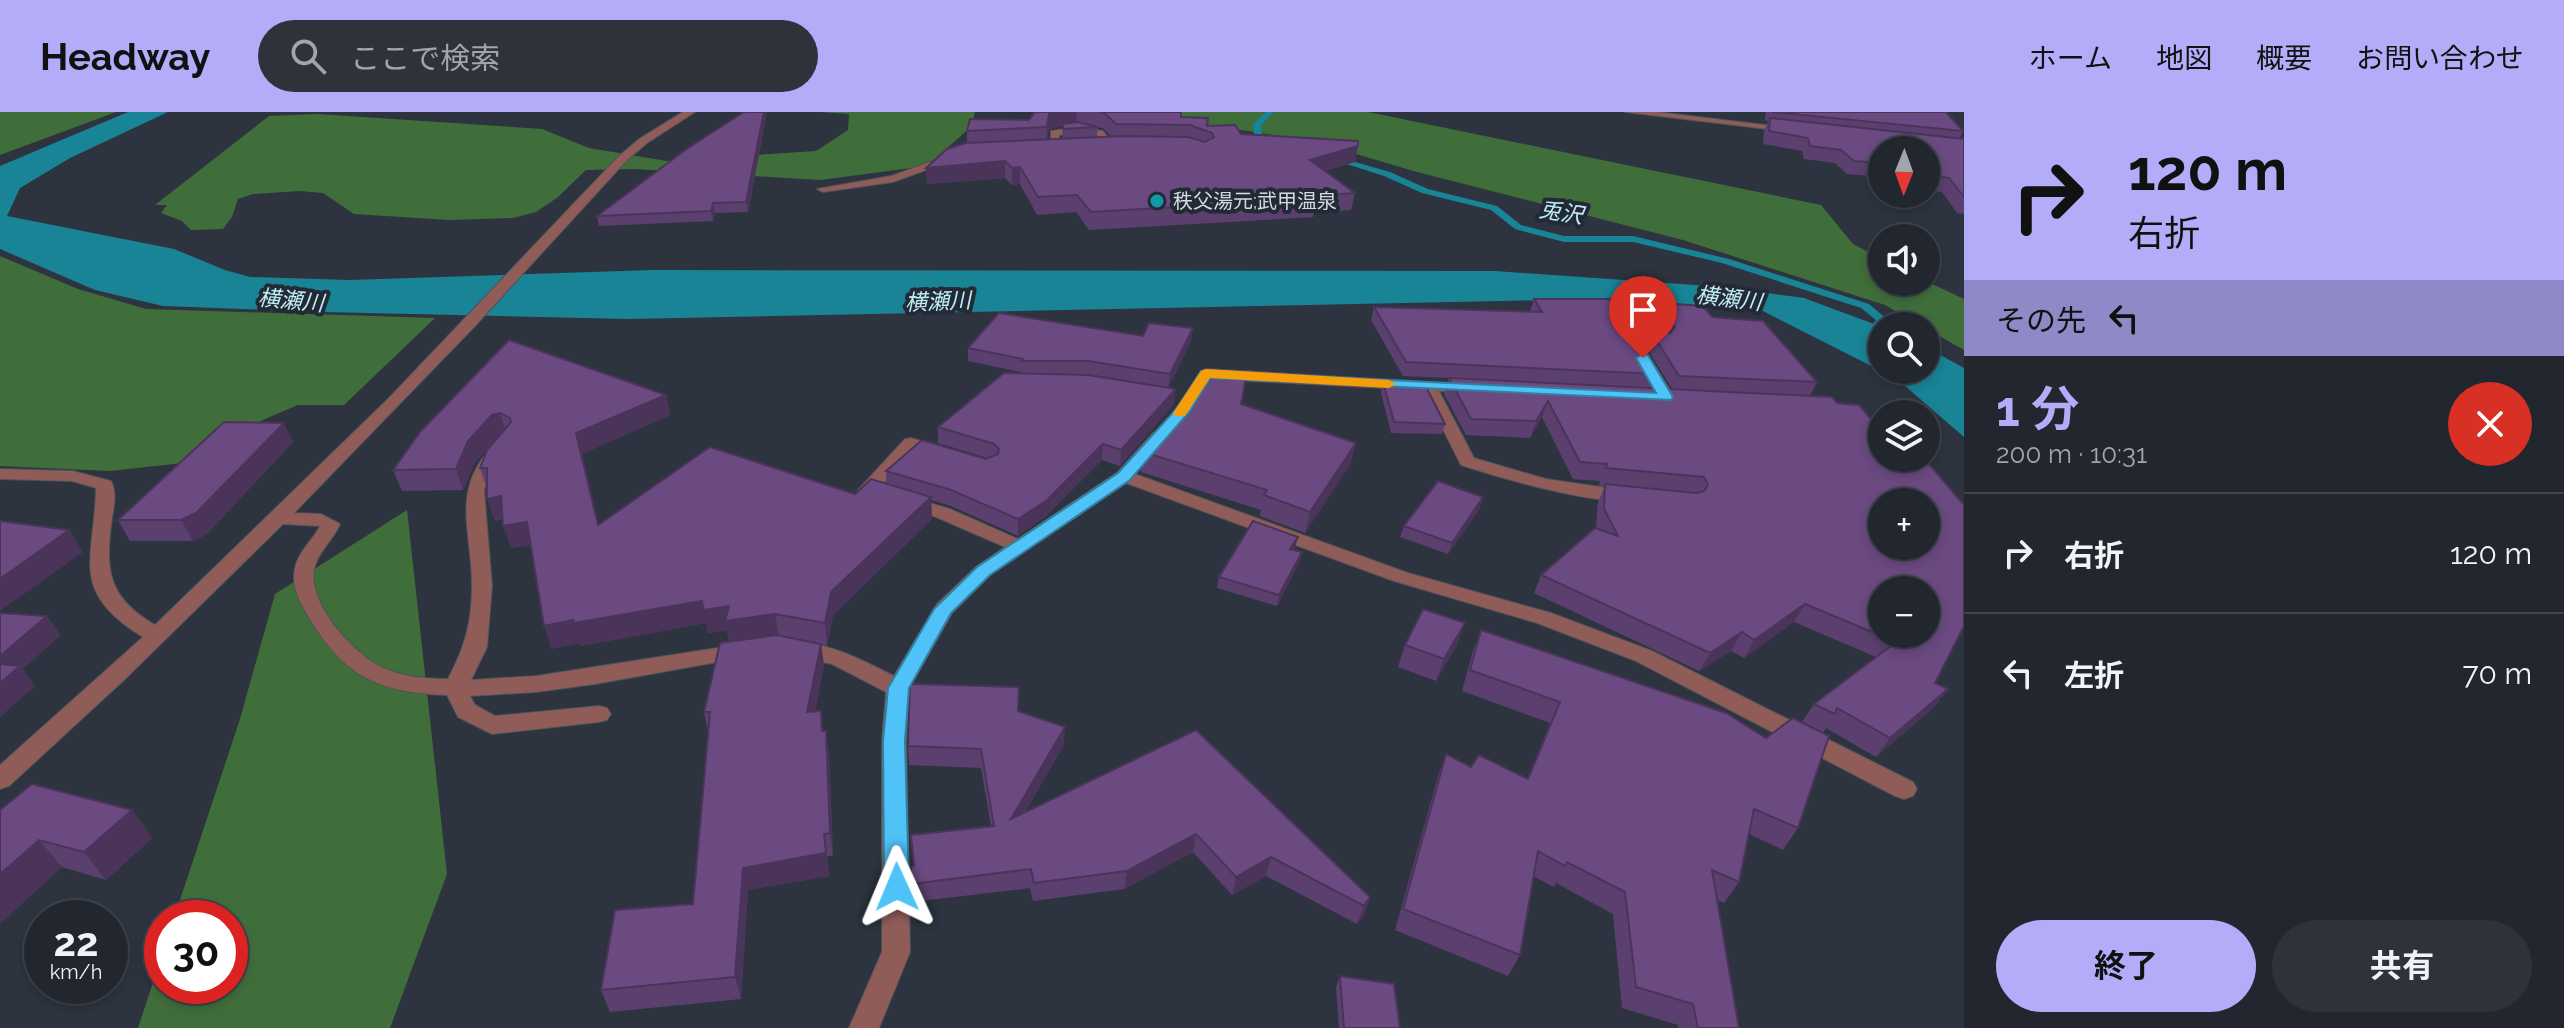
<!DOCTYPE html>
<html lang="ja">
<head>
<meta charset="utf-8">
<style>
  body { margin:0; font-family:Raleway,"Noto Sans JP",sans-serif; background:#2e333b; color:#f1f3f6; height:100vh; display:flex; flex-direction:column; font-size:30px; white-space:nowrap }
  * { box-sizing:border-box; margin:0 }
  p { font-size:26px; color:#a2a5aa }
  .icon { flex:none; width:44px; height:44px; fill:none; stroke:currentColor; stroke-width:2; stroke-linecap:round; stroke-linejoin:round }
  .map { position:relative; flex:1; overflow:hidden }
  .drawer { display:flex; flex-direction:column; background:#22272f; width:600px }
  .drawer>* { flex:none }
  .guide { background:#b3adf9; color:#111; overflow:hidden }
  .needle { width:52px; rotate:181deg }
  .fabs { position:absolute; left:1868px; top:24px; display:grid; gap:16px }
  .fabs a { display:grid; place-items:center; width:72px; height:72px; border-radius:50%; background:#22272f; box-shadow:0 4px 12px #0003,0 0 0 2px #3f444b; font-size:40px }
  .speed { position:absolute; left:24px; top:788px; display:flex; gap:16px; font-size:40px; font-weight:700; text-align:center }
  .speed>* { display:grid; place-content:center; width:104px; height:104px; border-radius:50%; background:#22272f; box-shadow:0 4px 12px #0003,0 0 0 2px #3f444b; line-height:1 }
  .speed small { font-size:20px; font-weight:400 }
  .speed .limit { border:12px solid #d22; background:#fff; color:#111 }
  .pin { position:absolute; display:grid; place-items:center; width:68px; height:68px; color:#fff; margin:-82px -34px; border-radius:50% 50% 50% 0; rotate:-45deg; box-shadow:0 0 8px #0007 }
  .pin .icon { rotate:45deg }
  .me { position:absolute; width:88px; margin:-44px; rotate:359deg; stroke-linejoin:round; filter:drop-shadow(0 0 6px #0008) }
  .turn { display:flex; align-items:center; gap:28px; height:168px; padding:0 32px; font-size:36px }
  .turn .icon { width:104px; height:104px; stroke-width:2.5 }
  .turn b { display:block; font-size:56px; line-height:68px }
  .then { display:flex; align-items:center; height:76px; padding:0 32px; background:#0003; gap:16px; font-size:30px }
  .round { display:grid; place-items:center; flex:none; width:84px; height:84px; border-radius:42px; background:#2e333b }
  .summary { display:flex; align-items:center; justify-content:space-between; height:136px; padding:0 32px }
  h1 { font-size:48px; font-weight:700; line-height:60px; color:#b3adf9 }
  .cta { display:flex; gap:16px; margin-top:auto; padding:16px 32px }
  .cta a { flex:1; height:92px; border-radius:48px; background:#b3adf9; color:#111; font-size:32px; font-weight:700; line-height:92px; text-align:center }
  .cta a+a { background:#2e333b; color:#f1f3f6 }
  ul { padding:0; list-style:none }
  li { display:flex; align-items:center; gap:24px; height:120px; padding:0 32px; border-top:2px solid #3f444b }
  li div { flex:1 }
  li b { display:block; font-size:30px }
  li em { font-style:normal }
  header { display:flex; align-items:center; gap:48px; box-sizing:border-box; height:112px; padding:0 40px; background:#b3adf9; color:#111 }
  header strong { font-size:38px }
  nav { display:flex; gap:44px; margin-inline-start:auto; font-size:28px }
  .search { width:560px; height:72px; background:#2e333b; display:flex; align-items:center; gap:20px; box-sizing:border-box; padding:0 28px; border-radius:44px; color:#a2a5aa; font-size:30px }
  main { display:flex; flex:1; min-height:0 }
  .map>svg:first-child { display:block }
  .forest { fill:#406e3b }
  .water { fill:#188496 }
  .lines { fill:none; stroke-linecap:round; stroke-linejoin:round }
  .stream { fill:#188496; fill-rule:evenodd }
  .minor-casing { stroke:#4b525c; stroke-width:2 }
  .minor { fill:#905c58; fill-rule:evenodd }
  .wall { fill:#5b406f; fill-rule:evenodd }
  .shaded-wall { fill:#4a345a }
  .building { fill:#6a4a81; stroke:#4a345a; stroke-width:2; fill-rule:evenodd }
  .route { fill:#4fc3f7; stroke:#337fa1; stroke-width:2 }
  .slow { fill:#f59e0b }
  .culture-dot { fill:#0f9aa8; stroke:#232a35; stroke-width:3 }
  .labels { text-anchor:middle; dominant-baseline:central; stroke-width:8; stroke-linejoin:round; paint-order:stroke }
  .far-poi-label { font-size:20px; fill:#d5dae1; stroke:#232a35; text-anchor:start }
  .far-water-label { font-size:22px; font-style:italic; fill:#beedf6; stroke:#232a35 }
</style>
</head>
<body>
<header>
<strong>Headway</strong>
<div class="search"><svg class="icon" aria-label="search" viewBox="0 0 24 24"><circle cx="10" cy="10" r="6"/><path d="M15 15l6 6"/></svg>ここで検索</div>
<nav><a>ホーム</a><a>地図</a><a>概要</a><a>お問い合わせ</a></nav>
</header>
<main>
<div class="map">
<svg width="1964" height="916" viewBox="0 0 1964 916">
  <rect width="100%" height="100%" fill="#2d343f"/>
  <g class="forest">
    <polygon points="0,0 116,0 0,43"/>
    <polygon points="819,0 975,0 972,14 927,54 820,68 634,57 586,58 558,85 536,100 513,106 449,108 354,102 323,81 299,79 253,82 238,87 232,105 223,117 191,118 182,109 161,101 167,93 155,93 269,4 317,2 542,17 589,36 667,49 816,39 848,18 849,2"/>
    <polygon points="1098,0 1368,0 1821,93 1853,132 1882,147 1882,170 1926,169 1964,187 1964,238 1885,193 1683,128 1417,60 1312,29 1188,10"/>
    <polygon points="0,144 78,177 146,197 435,206 344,293 298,293 265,307 183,351 109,359 0,354"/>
    <polygon points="407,398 447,762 390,916 138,916 162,843 162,874 230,874 230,806 174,806 240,607 275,482"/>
  </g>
  <polygon class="water" points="128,0 168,0 70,46 20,76 7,104 174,137 225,158 250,165 350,168 652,158 1495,159 1724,175 1804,186 1882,215 1882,258 1926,258 1926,235 1964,256 1964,325 1897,267 1761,198 1603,187 628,207 325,200 163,194 95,178 0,137 0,54"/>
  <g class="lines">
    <g class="stream">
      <polygon points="1266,0 1274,0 1261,13 1263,29 1275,31 1272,35 1255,31 1253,12"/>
      <polygon points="1331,43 1390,60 1428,77 1497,94 1521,113 1564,124 1633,124 1729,147 1869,192 1888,208 1878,220 1874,221 1868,218 1876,208 1861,196 1722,151 1633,130 1564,130 1515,117 1491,98 1422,81 1384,64 1331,47"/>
    </g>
    <defs>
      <g id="minor">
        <path d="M683,0H695L647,31L626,49L476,213L294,401L321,402L340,412C334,427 319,439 315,454C304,490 357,547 388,558C407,565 428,567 448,567C465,535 472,510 472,473C472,420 451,381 490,337H502L505,341L491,357L484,378L492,474L487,535L471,568L536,564L743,532L751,534L754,539L751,544L595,572L536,580L470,584L475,593L495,604L599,594L607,596L611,602L607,608L599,610L492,622L458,605L447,583C377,581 342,563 307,502C299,489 291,472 295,456C298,440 313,428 320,414L283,412L124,568L9,674L0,677V653L143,525C67,479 95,446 96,376L72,369L0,367V357L73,359L111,369C117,380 114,394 112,406C105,458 107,485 155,513L389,286L618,45L639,27Z"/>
        <polygon points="1625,0 1657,0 1798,17 1793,20"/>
        <polygon points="1076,15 1103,19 1116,36 1107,38 1097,24 1076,21 1059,23 1059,39 1050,41 1051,19"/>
        <polygon points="950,43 954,44 954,48 893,70 823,80 817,77 891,64"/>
        <polygon points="1631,223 1659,225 1666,229 1659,233 1641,232 1674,285 1672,288 1666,290 1658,285 1624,227"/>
        <path d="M1206,257L1480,273V279L1474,281L1439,279L1474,346L1546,367L1628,379L1637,384C1619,402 1488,362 1461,353L1423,278L1211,267L1189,301H1177L1175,298L1201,259Z"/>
        <path d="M1159,320L1167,325L1135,362L1408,461L1551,501L1652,539L1913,670L1917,677L1913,684L1904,687L1895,684L1636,549L1537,511L1394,469L1126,371L990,463L952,501L909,576L906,629L910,840L879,916H849L882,840V629L886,580L832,552L787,543L784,538L787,533C819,524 866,550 894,564L937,492L976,455L1005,435L936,405L861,382L858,378L905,327L911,326L945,336L948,340L939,345L914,338L879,376L950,397L1018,427L1118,360L1153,321Z"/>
      </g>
    </defs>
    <use href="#minor" class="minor-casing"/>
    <use href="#minor" class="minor"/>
  </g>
  <g class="wall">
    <polygon points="744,0 767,0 748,100 715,101 713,109 599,114 597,104"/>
    <path d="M1035,0H1181V5L1207,14L1241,22L1358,34L1355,50L1325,59L1355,81L1351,98L1314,101L1313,105L1089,118L1076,100L1037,103L1020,72L1012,73L1005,66L927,72L926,56L967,31V19L1029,8ZM1063,14L1062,27H1047L1049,17ZM1096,15L1103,16L1111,25H1097L1098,15Z"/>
    <polygon points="1766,0 1946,0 1963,19 1959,27 1964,27 1964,102 1957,101 1942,80 1926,78 1926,38 1882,38 1882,65 1847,62 1835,51 1804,47 1802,39 1763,32 1764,19 1768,9 1765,8"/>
    <path d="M1534,187L1712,205L1817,270L1810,284L1935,571L1948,577L1933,596L1876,645L1826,616L1823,621L1798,716L1783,738L1749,722L1739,770L1724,791L1717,788L1739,916H1678V913L1622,896L1613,802L1556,771L1554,775L1533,764L1520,843L1508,864L1395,818L1438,664L1446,642L1471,655L1527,667L1550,611L1462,579L1473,539L1481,518L1766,626L1802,610L1814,592L1876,545L1794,510L1744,546L1731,539L1699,559L1534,481L1541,463L1598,417L1596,415L1598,390L1605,374H1599L1600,369L1573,367L1542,305L1530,326L1466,323L1444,282L1449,266L1403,264L1371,208L1374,195L1530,199ZM1645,220L1652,222L1646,235L1672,277L1650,276L1656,262L1631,221Z"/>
    <path d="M1143,224L1191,229L1168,276L1174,292L1120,354L1102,348L1045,405L1018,424L951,394L931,388L932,407L833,503L827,534L821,533L824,553L815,599L824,619L829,641L833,744H827L829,764L748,778L741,887L610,900L601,878L693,792L708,620L704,600L729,530L727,518L708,521L706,511L580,534V531L551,537L530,433L511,436L503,407L495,409L487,377L480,356L500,323L475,350L463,378L402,379L393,358L509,228L666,283L670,303L582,342L598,412L855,382L886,372V359L986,347L988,346L938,331V315L1021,261V260L968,249V236ZM1047,262H1088L1137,271Z"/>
    <polygon points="1383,270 1445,312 1442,322 1391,321 1381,280"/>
    <polygon points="1241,292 1351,351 1305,421 1260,404 1261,398 1141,360 1143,340"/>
    <polygon points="293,330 207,422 193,429 130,429 118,408"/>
    <polygon points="1480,396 1448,442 1400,425 1404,414"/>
    <polygon points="1298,425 1294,438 1302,440 1299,451 1277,494 1217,476 1219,465"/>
    <polygon points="1405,533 1457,533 1436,569 1398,555"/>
    <polygon points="1018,599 1064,633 1025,700 1196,618 1370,785 1364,803 1357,812 1266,764 1232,783 1193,740 1124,777 1033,789 1030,776 912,790 911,772 913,754 911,723 991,714 981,656 909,653 908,634"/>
    <polygon points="0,698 132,698 152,726 106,768 62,755"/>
    <polygon points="1340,864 1400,916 1339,916 1336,876"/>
  </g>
  <g class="shaded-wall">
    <polygon points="764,0 767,0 748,100 746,90"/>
    <polygon points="1059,0 1077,0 1076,12 1049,17 1046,31 1047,15 1049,2"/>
    <polygon points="1358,34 1355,50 1307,64 1310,48"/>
    <polygon points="1005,49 1005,66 927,72 926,56"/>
    <polygon points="1020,55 1020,72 1012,73 1012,56"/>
    <polygon points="713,91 715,101 713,109 711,99"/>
    <polygon points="1638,207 1632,220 1621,226 1626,212"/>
    <polygon points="1193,216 1191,229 1168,276 1170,262"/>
    <polygon points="1176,277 1174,292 1120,354 1121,338"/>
    <polygon points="666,283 670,303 582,342 604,435 576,321"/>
    <polygon points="1548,289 1542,305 1530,326 1536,309"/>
    <polygon points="500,301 506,321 499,323 475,350 463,378 456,357 468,329 492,303"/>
    <polygon points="284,311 293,330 207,422 193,429 181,408"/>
    <polygon points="1356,331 1351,351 1305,421 1310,400"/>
    <polygon points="1103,332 1102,348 1045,405 1018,424 1018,407"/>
    <polygon points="501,384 508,406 495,409 487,387"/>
    <polygon points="931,385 932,407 833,503 827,534 825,511 831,480"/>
    <polygon points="1483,385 1480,396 1448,442 1452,431"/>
    <polygon points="527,410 534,432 511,436 503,414"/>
    <polygon points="69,418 83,440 0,499 0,467"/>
    <polygon points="1298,425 1295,436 1287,448 1290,437"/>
    <polygon points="1302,440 1299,451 1277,494 1279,483"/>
    <polygon points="702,489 775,502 779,525 730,532 727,518 708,521 706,511 580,534 580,531 551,537 544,514"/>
    <polygon points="1805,492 1794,510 1744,546 1754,528"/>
    <polygon points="47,504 61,523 23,557 35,574 0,605 0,544"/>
    <polygon points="1465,511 1457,533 1436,569 1444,547"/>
    <polygon points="1742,520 1731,539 1699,559 1710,541"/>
    <polygon points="821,532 824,553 810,622 807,600"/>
    <polygon points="1948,577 1933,596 1876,645 1890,626"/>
    <polygon points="1065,615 1064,633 1010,725 1011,707"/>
    <polygon points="826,619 829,641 833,744 830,721"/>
    <polygon points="132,698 152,726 106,768 84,740"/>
    <polygon points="1196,722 1193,740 1124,777 1127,759"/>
    <polygon points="39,728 62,755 0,812 0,762"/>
    <polygon points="826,741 829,764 748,778 741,887 735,865 743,756"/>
    <polygon points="1271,745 1266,764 1232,783 1236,765"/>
    <polygon points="1370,785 1364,803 1357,812 1364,794"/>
  </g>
  <g class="building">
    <polygon points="744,0 764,0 746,90 713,91 711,99 597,104 688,36"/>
    <polygon points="1035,0 1059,0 1049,2 1047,15 967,19 970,7 1029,8"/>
    <polygon points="1099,0 1181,0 1181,5 1208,6 1207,14 1235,13 1241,22 1358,29 1358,34 1310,48 1355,81 1312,84 1316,87 1091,100 1077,83 1038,85 1020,55 1012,56 1005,49 926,56 947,37 966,31 1125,24 1188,25 1205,30 1214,25 1212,21 1190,13 1116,12 1104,1"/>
    <polygon points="1772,0 1946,0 1963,19"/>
    <polygon points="1770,6 1964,27 1964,85 1949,66 1926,63 1926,38 1882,38 1882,51 1854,49 1841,38 1810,34 1808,26 1769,19"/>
    <polygon points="1077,10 1098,15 1063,17 1063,12"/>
    <polygon points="1534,187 1606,187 1703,194 1712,205 1763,209 1817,270 1679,264 1652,221 1670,221 1675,214 1651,206 1638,207 1626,212 1656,262 1406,250 1374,195 1542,200"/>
    <polygon points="999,201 1143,224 1149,211 1193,216 1170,262 1088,249 1021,249 1023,247 968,236"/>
    <polygon points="509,228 666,283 576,321 598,413 710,335 855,382 871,367 931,385 831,480 825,511 775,502 725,509 729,494 704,498 702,489 574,511 573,508 544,514 527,410 503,414 501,384 487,387 487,356 480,356 487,338 511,310 510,306 500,301 492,303 468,329 456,357 393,358 420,320"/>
    <polygon points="1004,261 1088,263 1176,277 1121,338 1103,332 1046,389 1018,407 951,378 886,359 922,328 986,347 998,342 999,337 994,332 938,315"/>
    <polygon points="1207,263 1246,266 1241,292 1356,331 1310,400 1264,383 1267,378 1143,340"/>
    <path d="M1449,266L1832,285L1837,291L1859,293L1882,320V346H1924L1964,393V514L1935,571L1948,577L1890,626L1837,596L1835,602L1814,592L1896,530L1805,492L1754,528L1742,520L1710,541L1541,463L1595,416L1618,424L1604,397L1605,372L1696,381L1704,379L1708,373L1704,365L1606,356L1607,352L1580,350L1548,289L1536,309L1471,307ZM1882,390H1926V434H1882ZM1882,478H1926V522H1882Z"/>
    <polygon points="1383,270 1424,271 1445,312 1394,310"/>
    <polygon points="224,310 284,311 196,401 181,408 118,408"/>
    <polygon points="1438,369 1483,385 1452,431 1404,414"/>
    <polygon points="0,409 69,418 0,467"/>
    <polygon points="1253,409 1298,425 1290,437 1302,440 1279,483 1219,465"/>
    <polygon points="1423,497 1465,511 1444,547 1405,533"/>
    <polygon points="0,501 47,504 0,544"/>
    <polygon points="1481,518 1726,601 1766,626 1793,606 1829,624 1798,716 1754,697 1739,770 1712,758 1739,916 1698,916 1693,892 1636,875 1625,780 1567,750 1565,754 1538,739 1520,843 1403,797 1446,642 1471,655 1479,643 1528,667 1560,590 1470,558"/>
    <polygon points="776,523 821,532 807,600 821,599 822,619 826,619 830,721 824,722 826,741 743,756 735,865 601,878 615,798 693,792 710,600 704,600 720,531"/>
    <polygon points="0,552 20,554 0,571"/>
    <polygon points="910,572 1019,575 1018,599 1065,615 1011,707 1196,618 1370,785 1364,794 1271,745 1236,765 1196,722 1127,759 1034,771 1031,757 911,772 911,755 914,754 911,723 994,714 981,637 908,634"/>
    <polygon points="32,672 132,698 84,740 39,728 0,762 0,698"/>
    <polygon points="1340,864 1394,872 1400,916 1344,916"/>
  </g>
  <polygon class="route" points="1643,242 1648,243 1673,285 1671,288 1210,266 1190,299 1130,368 990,463 951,501 909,576 905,629 909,775 906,783 897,786 888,783 884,775 883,629 888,576 934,497 977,455 1118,361 1179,294 1201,259 1656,281 1636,246"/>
  <polygon class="slow" points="1206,257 1389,268 1396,272 1389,276 1210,266 1185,304 1175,304 1173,301 1201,259"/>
  <circle class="culture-dot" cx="1157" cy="89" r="8"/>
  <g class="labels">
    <g class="far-poi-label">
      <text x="1173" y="89">秩父湯元;武甲温泉</text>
    </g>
    <g class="far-water-label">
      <text transform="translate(1561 100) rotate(9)">兎沢</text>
      <text transform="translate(1729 186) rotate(7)">横瀬川</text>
      <text transform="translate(291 188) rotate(5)">横瀬川</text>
      <text transform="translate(938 189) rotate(-2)">横瀬川</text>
    </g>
  </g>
</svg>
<div class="fabs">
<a><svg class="needle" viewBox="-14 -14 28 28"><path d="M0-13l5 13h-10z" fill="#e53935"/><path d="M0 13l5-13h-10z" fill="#a2a5aa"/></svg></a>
<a><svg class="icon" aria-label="sound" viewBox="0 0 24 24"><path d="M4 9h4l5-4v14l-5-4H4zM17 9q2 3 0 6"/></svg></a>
<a><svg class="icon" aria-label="search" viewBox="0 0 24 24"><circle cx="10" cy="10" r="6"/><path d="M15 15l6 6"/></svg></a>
<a><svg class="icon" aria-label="layers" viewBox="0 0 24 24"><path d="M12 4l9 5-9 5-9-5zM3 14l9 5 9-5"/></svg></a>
<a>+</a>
<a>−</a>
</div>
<div class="speed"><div>22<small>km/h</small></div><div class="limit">30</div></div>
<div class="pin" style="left:1643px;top:246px;background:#d93025"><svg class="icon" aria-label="arrive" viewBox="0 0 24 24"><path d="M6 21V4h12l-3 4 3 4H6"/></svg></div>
<svg class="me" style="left:897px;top:775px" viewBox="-20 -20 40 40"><path d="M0-17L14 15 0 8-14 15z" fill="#4fc3f7" stroke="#fff" stroke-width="4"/></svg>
</div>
<section class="drawer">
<div class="guide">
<div class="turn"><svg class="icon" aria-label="right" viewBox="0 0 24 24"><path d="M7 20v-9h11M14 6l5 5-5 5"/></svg><div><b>120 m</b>右折</div></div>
<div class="then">その先<svg class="icon" aria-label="left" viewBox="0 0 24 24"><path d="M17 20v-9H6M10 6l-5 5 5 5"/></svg></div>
</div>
<div class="summary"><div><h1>1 分</h1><p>200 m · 10:31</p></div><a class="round" style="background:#d93025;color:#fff"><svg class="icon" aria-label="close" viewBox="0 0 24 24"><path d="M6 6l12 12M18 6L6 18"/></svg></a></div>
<ul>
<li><svg class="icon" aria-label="right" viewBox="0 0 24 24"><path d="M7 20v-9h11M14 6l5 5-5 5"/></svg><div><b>右折</b></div><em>120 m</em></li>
<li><svg class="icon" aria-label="left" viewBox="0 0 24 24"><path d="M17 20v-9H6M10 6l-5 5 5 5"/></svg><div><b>左折</b></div><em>70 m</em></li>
</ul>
<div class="cta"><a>終了</a><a>共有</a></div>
</section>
</main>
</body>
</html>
